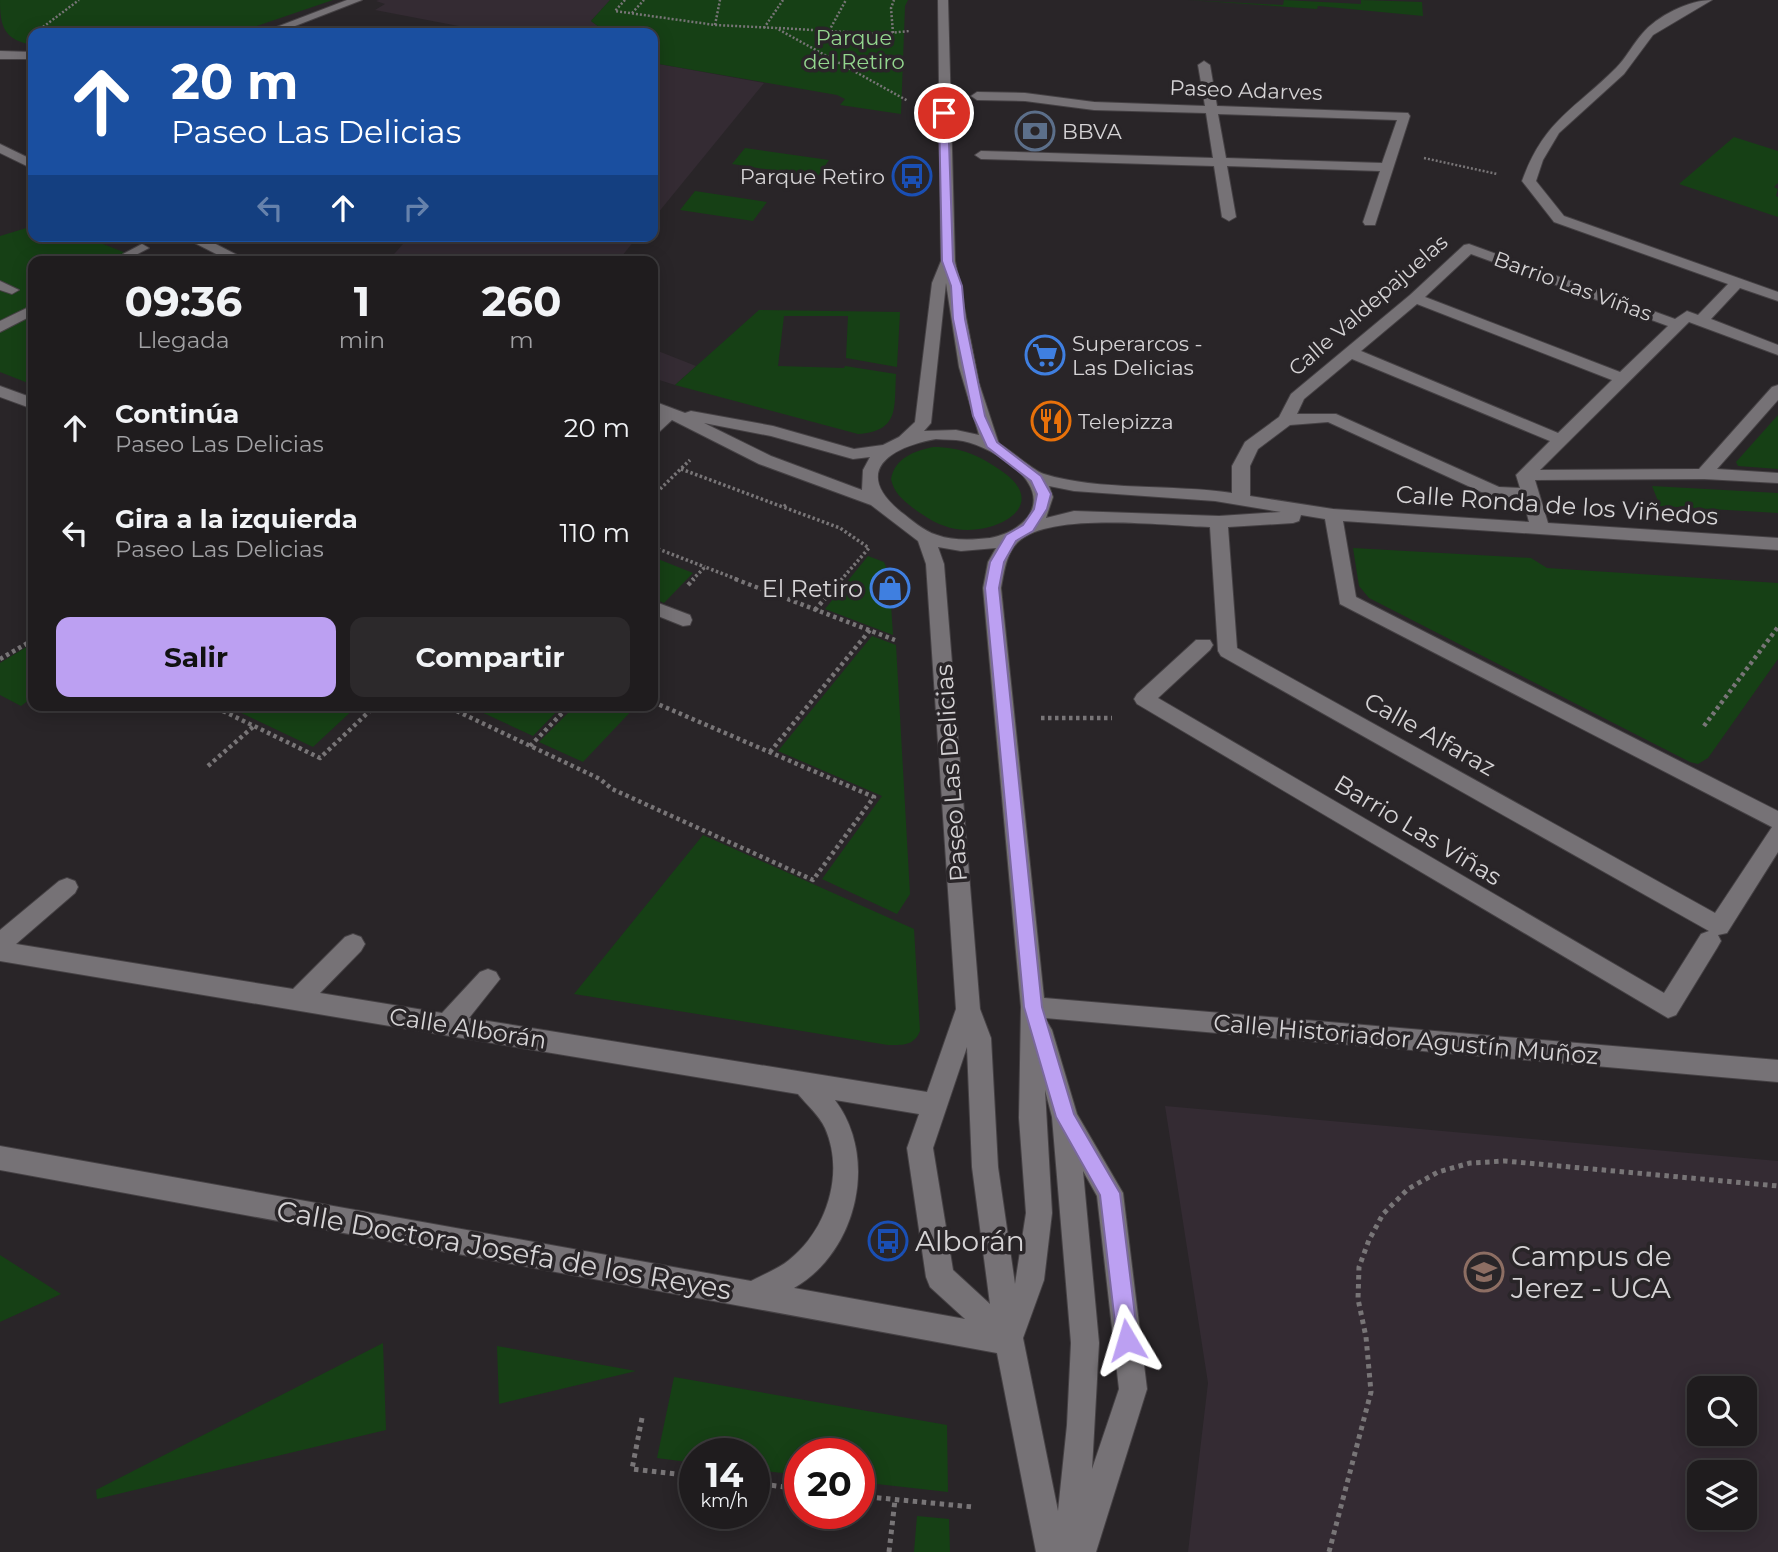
<!DOCTYPE html>
<html lang="es">
<head>
<meta charset="utf-8">
<style>
  body { margin:0; font-family:Montserrat,sans-serif; background:#2c292b; color:#f1f3f6; height:100vh; display:flex; flex-direction:column; font-size:26px; white-space:nowrap }
  * { box-sizing:border-box; margin:0 }
  p { font-size:23px; color:#a1a1a4 }
  .icon { flex:none; width:38px; height:38px; fill:none; stroke:currentColor; stroke-width:2; stroke-linecap:round; stroke-linejoin:round }
  .map { position:relative; flex:1; overflow:hidden }
  .sheet { position:absolute; left:28px; top:256px; width:630px; height:455px; display:flex; flex-direction:column; background:#1f1c1e; border-radius:14px; box-shadow:0 4px 18px #0003,0 0 0 2px #3c3a3c }
  .sheet>* { flex:none }
  .top-card { position:absolute; left:28px; top:28px; width:630px; height:214px; border-radius:14px; box-shadow:0 4px 18px #0003,0 0 0 2px #3c3a3c; background:#1a4fa0; color:#fff; overflow:hidden }
  .tools { position:absolute; left:1687px; top:1376px; display:grid; gap:14px }
  .tools a { display:grid; place-items:center; width:70px; height:70px; border-radius:14px; background:#1f1c1e; box-shadow:0 4px 18px #0003,0 0 0 2px #3c3a3c; font-size:35px }
  .speed { position:absolute; left:679px; top:1438px; display:flex; gap:14px; font-size:35px; font-weight:700; text-align:center }
  .speed>* { display:grid; place-content:center; width:91px; height:91px; border-radius:50%; background:#1f1c1e; box-shadow:0 4px 18px #0003,0 0 0 2px #3c3a3c; line-height:1 }
  .speed small { font-size:18px; font-weight:400 }
  .speed .limit { border:10px solid #d22; background:#fff; color:#111 }
  .pin { position:absolute; display:grid; place-items:center; width:60px; height:60px; color:#fff; margin:-30px; border:4px solid #fff; border-radius:50%; box-shadow:0 2px 7px #0007 }
  .me { position:absolute; width:77px; margin:-38px; rotate:353deg; stroke-linejoin:round; filter:drop-shadow(0 0 5px #0008) }
  .turn { display:flex; align-items:center; gap:24px; height:147px; padding:0 28px; font-size:32px }
  .turn .icon { width:91px; height:91px; stroke-width:2.5 }
  .turn b { display:block; font-size:49px; line-height:60px }
  .lanes { display:flex; align-items:center; height:66px; padding:0 28px; background:#0003; justify-content:center; gap:35px; direction:ltr }
  .lanes .off { opacity:.35 }
  .eta { display:flex; justify-content:space-evenly; align-items:center; height:119px; text-align:center }
  .eta b { font-size:42px; font-weight:700; line-height:49px }
  .primary-button { display:flex; gap:14px; margin-top:auto; padding:14px 28px }
  .primary-button a { flex:1; height:80px; border-radius:14px; background:#bca0f2; color:#111; font-size:28px; font-weight:700; line-height:80px; text-align:center }
  .primary-button a+a { background:#2c292b; color:#f1f3f6 }
  ul { padding:0; list-style:none }
  li { display:flex; align-items:center; gap:21px; height:105px; padding:0 28px }
  li div { flex:1 }
  li b { display:block; font-size:26px }
  li em { font-style:normal }
  .map>svg:first-child { display:block }
  .built { fill:#342b33; fill-rule:evenodd }
  .green { fill:#164015 }
  .lines { fill:none; stroke-linecap:round; stroke-linejoin:round }
  .minor-casing { stroke:#454144; stroke-width:2 }
  .path-far3 { stroke:#787577; stroke-width:2.5; stroke-dasharray:2 2; stroke-linecap:butt }
  .path-far2 { stroke:#787577; stroke-width:3.5; stroke-dasharray:2.5 2.5; stroke-linecap:butt }
  .path-far1 { stroke:#787577; stroke-width:4.5; stroke-dasharray:3.5 3.5; stroke-linecap:butt }
  .path { stroke:#787577; stroke-width:5; stroke-dasharray:4.5 4.5; stroke-linecap:butt }
  .minor { fill:#767276; fill-rule:evenodd }
  .route { fill:#bca0f2; stroke:#7a689d; stroke-width:2 }
  .labels { text-anchor:middle; dominant-baseline:central; stroke-width:7; stroke-linejoin:round; paint-order:stroke }
  .far-park-label { font-size:21px; fill:#93d68e; stroke:#292528 }
  .far-street-label { font-size:21px; fill:#d5d3d5; stroke:#292528 }
  .far-poi-label { font-size:21px; fill:#d5d3d5; stroke:#292528; text-anchor:start }
  .street-label { font-size:24px; fill:#d5d3d5; stroke:#292528 }
  .poi-label { font-size:24px; fill:#d5d3d5; stroke:#292528; text-anchor:end }
  .near-poi-label { font-size:28px; fill:#d5d3d5; stroke:#292528; text-anchor:start }
  .near-street-label { font-size:28px; fill:#d5d3d5; stroke:#292528 }
</style>
</head>
<body>
<div class="map">
<svg width="1778" height="1552" viewBox="0 0 1778 1552">
  <rect width="100%" height="100%" fill="#292528"/>
  <g class="built">
    <polygon points="379,0 610,0 591,21 607,33 495,33 375,10 385,4 376,1"/>
    <polygon points="653,63 764,83 653,219"/>
    <polygon points="410,236 638,236 618,261 388,261"/>
    <polygon points="653,349 696,366 675,385 653,378"/>
    <path d="M1165,1106L1778,1161V1552H1188L1208,1383ZM1699,1388H1745V1433H1699ZM1699,1472H1745V1517H1699Z"/>
  </g>
  <g class="green">
    <path d="M0,0H333L236,33H33V45C4,40 0,27 0,0Z"/>
    <polygon points="610,0 908,0 905,6 901,114 840,105 845,99 837,95 653,63 653,33 607,33 591,21"/>
    <polygon points="1188,0 1283,5 1284,0 1361,4 1361,0 1422,2 1423,16 1318,6 1317,9"/>
    <polygon points="1734,137 1778,151 1778,183 1774,187 1778,189 1776,196 1778,197 1778,217 1679,184"/>
    <polygon points="745,148 829,160 817,177 732,164"/>
    <polygon points="695,191 767,202 753,221 680,210"/>
    <polygon points="33,226 33,236 83,236 146,261 33,261 33,385 0,372 0,236"/>
    <path d="M759,310L900,312L897,367L846,358L848,316H784L778,366L844,368L845,366L896,374C894,408 900,431 858,434L675,385Z"/>
    <polygon points="1778,415 1778,469 1738,466 1736,462"/>
    <path d="M933,447C962,447 980,456 1003,472C1052,507 993,536 956,529C939,526 927,518 913,508C902,499 894,493 891,479C895,458 914,451 933,447Z"/>
    <polygon points="1652,486 1778,493 1778,513 1660,506"/>
    <polygon points="1353,548 1531,558 1547,568 1778,583 1778,659 1708,758 1698,764 1690,762 1369,598 1359,586"/>
    <polygon points="868,556 884,562 889,574 893,635 825,609"/>
    <polygon points="653,557 693,573 664,603 653,598"/>
    <polygon points="872,636 896,645 910,894 897,914 822,879 882,796 778,751"/>
    <polygon points="33,643 33,697 21,706 0,695 0,663"/>
    <polygon points="236,705 358,705 313,747 233,709"/>
    <polygon points="466,705 563,705 533,736"/>
    <polygon points="576,705 634,705 636,706 583,762 539,742"/>
    <path d="M703,835L914,929L920,1031C914,1046 903,1045 888,1045L574,994Z"/>
    <polygon points="0,1255 61,1294 0,1322"/>
    <polygon points="383,1343 386,1430 97,1499 96,1490"/>
    <polygon points="497,1346 636,1371 499,1404"/>
    <polygon points="674,1377 947,1425 948,1492 859,1482 859,1454 800,1454 800,1475 754,1470 754,1454 695,1454 695,1463 657,1458"/>
    <polygon points="917,1516 949,1519 950,1552 914,1552"/>
  </g>
  <g class="lines">
    <defs>
      <g id="minor">
        <polygon points="347,0 362,0 277,33 261,33"/>
        <path d="M938,0H948L955,261L979,383L999,444C1012,451 1034,471 1044,474C1098,491 1174,484 1232,493V466L1245,442L1279,417L1291,394L1410,295L1464,245L1469,244L1675,319L1687,311L1698,315L1728,284L1554,222L1522,181C1544,120 1574,110 1616,68C1626,58 1633,44 1642,34C1657,16 1689,0 1712,0L1653,35L1624,74L1559,133L1543,160L1536,181L1564,216L1778,292V301L1740,288L1711,319L1778,345V355L1689,322L1540,470L1699,469L1772,387L1778,385V400L1717,469L1778,473V483L1704,479L1535,480L1548,523L1778,538V550L1343,521L1356,597L1778,811V852L1727,933L1718,935L1721,941L1717,948L1676,1015L1668,1018L1137,704L1134,699L1137,694L1196,640H1210L1213,645L1210,650L1158,698L1664,993L1701,934L1709,931L1221,656L1218,651L1210,527C1165,526 1050,511 1018,542C1006,553 1004,573 1001,588L1044,998L1778,1060V1082L1045,1018L1052,1030L1077,1114L1123,1193L1147,1389L1096,1552H1036L997,1353L0,1170V1146L751,1281C764,1274 778,1269 789,1260C827,1230 845,1173 825,1128C819,1115 807,1105 798,1094L0,961V930L59,881L67,878L75,881L78,887L75,893L16,944L293,989L345,937L353,934L361,937L365,944L361,951L320,993L442,1013L480,972L488,969L496,972L500,979L469,1018L927,1092L956,1009L926,564L918,541L871,505L759,464L672,420L659,432L653,433V420L659,414L653,411V401L685,413L691,411L773,426L854,449L883,445L899,437L915,422L932,283L941,261ZM1471,254L1668,326L1620,372L1425,297ZM946,283L959,367L979,435L956,430L924,431L931,423ZM1417,304L1612,380L1558,433L1361,351ZM1352,359L1550,441L1516,475L1520,488L1499,487L1336,414H1297L1304,399ZM1328,422L1490,496L1523,499L1529,522L1333,509L1250,496V466L1258,449L1290,425ZM704,423L771,436L853,459L870,457L863,470L862,490L771,456ZM936,439C945,440 954,439 963,441C992,447 1054,483 1027,518C1018,529 1004,535 990,538C973,540 953,541 937,535C923,531 912,520 901,512C851,471 891,447 936,439ZM1049,486L1074,491L1215,501L1281,512L1219,516L1074,511L1046,518L1053,497ZM1301,515L1325,519L1340,604L1772,827L1715,913L1237,648L1228,527L1293,523L1299,521ZM938,547L961,551L996,548L988,562L983,588L1021,1007L1019,1118L1026,1213L1015,1284L998,1167L991,1038L980,1009L944,564ZM967,1047L972,1167L990,1304L953,1270L933,1148ZM1045,1090L1052,1117L1071,1343L1067,1425L1058,1511L1023,1338L1044,1280L1052,1213ZM835,1100L919,1114L907,1148L926,1277L930,1287L965,1319L794,1288C857,1252 879,1158 835,1100ZM1083,1171L1097,1196L1119,1389L1092,1469L1099,1343Z"/>
        <polygon points="0,51 33,52 33,59 0,59"/>
        <path d="M1204,61L1210,65L1217,106L1408,113L1410,116L1375,225H1365L1363,222L1380,171L1227,166L1236,217L1229,221L1222,217L1214,166L981,159L975,155L981,151L1213,158L1206,113L1094,110L1025,101L977,100L971,96L977,92L1025,93L1094,102L1205,106L1198,65ZM1218,114L1397,120L1382,163L1226,158Z"/>
        <polygon points="0,144 33,160 33,169 0,153"/>
        <polygon points="181,236 200,236 249,261 230,261"/>
        <polygon points="142,244 149,248 130,258 123,254"/>
        <polygon points="0,281 19,290 12,294 0,290"/>
        <polygon points="33,305 33,315 0,332 0,321"/>
        <polygon points="0,386 33,398 33,409 0,397"/>
        <polygon points="653,601 690,615 692,620 690,625 683,626 653,614"/>
      </g>
    </defs>
    <use href="#minor" class="minor-casing"/>
    <g class="path-far3">
      <polyline points="625,0 615,11 715,25 776,28 908,101"/>
      <polyline points="632,13 644,0"/>
      <polyline points="715,25 720,0"/>
      <polyline points="43,27 79,0"/>
      <polyline points="764,28 783,0"/>
      <polyline points="779,28 878,34 910,31"/>
      <polyline points="829,31 846,0"/>
      <polyline points="893,33 891,8 894,0"/>
      <polyline points="1424,158 1497,174"/>
    </g>
    <g class="path-far2">
      <polyline points="681,469 783,507"/>
      <polyline points="653,496 690,460"/>
      <polyline points="786,505 783,507 840,528 869,548 841,580"/>
      <polyline points="653,547 705,567"/>
      <polyline points="692,580 705,567 739,580"/>
    </g>
    <g class="path-far1">
      <polyline points="735,579 895,640"/>
      <polyline points="688,585 694,579"/>
      <polyline points="815,610 842,579"/>
      <polyline points="0,659 33,640"/>
      <polyline points="210,705 223,711 230,705"/>
      <polyline points="444,705 600,779 612,789 813,880 874,797 653,702"/>
      <polyline points="223,711 320,758 376,705"/>
      <polyline points="1041,718 1112,718"/>
      <polyline points="1704,726 1778,627"/>
      <polyline points="530,746 570,705"/>
      <polyline points="770,752 870,630"/>
      <polyline points="208,766 254,726"/>
    </g>
    <g class="path">
      <polyline points="642,1418 632,1469 695,1476"/>
      <polyline points="754,1483 800,1489"/>
      <polyline points="859,1496 973,1507"/>
      <polyline points="889,1552 895,1500"/>
      <polyline points="1329,1552 1371,1392 1366,1337 1358,1299 1359,1267 1369,1240 1383,1214 1408,1189 1438,1172 1470,1163 1505,1161 1778,1186"/>
    </g>
    <use href="#minor" class="minor"/>
  </g>
  <polygon class="route" points="944,110 948,113 953,261 962,286 965,319 985,416 997,442 1041,476 1051,494 1047,509 1033,531 1016,541 1004,562 999,588 1042,1007 1074,1114 1120,1193 1138,1340 1135,1347 1127,1350 1120,1347 1117,1340 1100,1195 1056,1117 1024,1007 985,588 990,562 1006,535 1023,525 1034,509 1037,494 1031,481 987,447 973,416 953,319 951,286 942,261 939,113"/>
  <defs>
    <symbol id="bank-ring" viewBox="-11 -11 22 22"><circle r="9.5" fill="#292528" stroke="#5c6f8a" stroke-width="1.5"/><path d="M-6-4H6V4H-6ZM0-2.3a2.3 2.3 0 1 0 0 4.6a2.3 2.3 0 1 0 0-4.6Z" fill="#5c6f8a"/></symbol>
    <symbol id="bus-ring" viewBox="-11 -11 22 22"><circle r="9.5" fill="#292528" stroke="#1a4fb4" stroke-width="1.5"/><path d="M-5-6H5V4H4V6H2V4H-2V6H-4V4H-5ZM-3.5-4V0h7V-4ZM-3.5 1.2v1.5H-2V1.2ZM2 1.2v1.5H3.5V1.2Z" fill="#1a4fb4"/></symbol>
    <symbol id="supermarket-ring" viewBox="-11 -11 22 22"><circle r="9.5" fill="#292528" stroke="#3f7fe0" stroke-width="1.5"/><path d="M-6-5.5h2.5l.6 2H6L4.5 2H-2.5L-4.4-4H-6ZM-1.5 3.2a1.3 1.3 0 1 0 .1 0ZM3 3.2a1.3 1.3 0 1 0 .1 0Z" fill="#3f7fe0"/></symbol>
    <symbol id="restaurant-ring" viewBox="-11 -11 22 22"><circle r="9.5" fill="#292528" stroke="#e8710a" stroke-width="1.5"/><path d="M-5-6h1v4h1v-4h1v4h1v-4h1v5L-1.5 .5V6h-2V.5L-5-1ZM5-6V6H3V1.5H1.5Q1.5-4 5-6Z" fill="#e8710a"/></symbol>
    <symbol id="shop-ring" viewBox="-11 -11 22 22"><circle r="9.5" fill="#292528" stroke="#3f7fe0" stroke-width="1.5"/><path d="M-5-2.5h2.3a2.7 3.5 0 0 1 5.4 0H5L5.5 6h-11ZM-1.5-2.5h3a1.5 2.3 0 0 0-3 0Z" fill="#3f7fe0"/></symbol>
    <symbol id="university-ring" viewBox="-11 -11 22 22"><circle r="9.5" fill="#292528" stroke="#8d6e63" stroke-width="1.5"/><path d="M0-5L7-2L0 1L-7-2ZM-4 1L0 2.5L4 1V4Q0 6-4 4Z" fill="#8d6e63"/></symbol>
  </defs>
  <g fill-rule="evenodd">
    <use href="#bank-ring" x="1013" y="109" width="44" height="44"/>
    <use href="#bus-ring" x="890" y="154" width="44" height="44"/>
    <use href="#supermarket-ring" x="1023" y="333" width="44" height="44"/>
    <use href="#restaurant-ring" x="1029" y="399" width="44" height="44"/>
    <use href="#shop-ring" x="868" y="566" width="44" height="44"/>
    <use href="#bus-ring" x="866" y="1219" width="44" height="44"/>
    <use href="#university-ring" x="1462" y="1250" width="44" height="44"/>
  </g>
  <g class="labels">
    <g class="far-park-label">
      <text x="854" y="37">Parque<tspan x="854" dy="24">del Retiro</tspan></text>
    </g>
    <g class="far-street-label">
      <text transform="translate(1246 90) rotate(2)">Paseo Adarves</text>
      <text transform="translate(1573 286) rotate(20)">Barrio Las Viñas</text>
      <text transform="translate(1368 305) rotate(-41)">Calle Valdepajuelas</text>
    </g>
    <g class="far-poi-label">
      <text x="1062" y="131">BBVA</text>
      <text x="885" y="176" text-anchor="end">Parque Retiro</text>
      <text x="1072" y="343">Superarcos -<tspan x="1072" dy="24">Las Delicias</tspan></text>
      <text x="1078" y="421">Telepizza</text>
    </g>
    <g class="street-label">
      <text transform="translate(1557 505) rotate(4)">Calle Ronda de los Viñedos</text>
      <text transform="translate(1430 734) rotate(29)">Calle Alfaraz</text>
      <text transform="translate(951 773) rotate(-94)">Paseo Las Delicias</text>
      <text transform="translate(1418 830) rotate(31)">Barrio Las Viñas</text>
      <text transform="translate(468 1028) rotate(9)">Calle Alborán</text>
      <text transform="translate(1406 1039) rotate(5)">Calle Historiador Agustín Muñoz</text>
    </g>
    <g class="poi-label">
      <text x="863" y="588">El Retiro</text>
    </g>
    <g class="near-poi-label">
      <text x="915" y="1241">Alborán</text>
      <text x="1511" y="1256">Campus de<tspan x="1511" dy="32">Jerez - UCA</tspan></text>
    </g>
    <g class="near-street-label">
      <text transform="translate(504 1250) rotate(10)">Calle Doctora Josefa de los Reyes</text>
    </g>
  </g>
</svg>
<div class="tools">
<a><svg class="icon" aria-label="search" viewBox="0 0 24 24"><circle cx="10" cy="10" r="6"/><path d="M15 15l6 6"/></svg></a>
<a><svg class="icon" aria-label="layers" viewBox="0 0 24 24"><path d="M12 4l9 5-9 5-9-5zM3 14l9 5 9-5"/></svg></a>
</div>
<div class="speed"><div>14<small>km/h</small></div><div class="limit">20</div></div>
<div class="pin" style="left:944px;top:113px;background:#d93025"><svg class="icon" aria-label="arrive" viewBox="0 0 24 24"><path d="M6 21V4h12l-3 4 3 4H6"/></svg></div>
<svg class="me" style="left:1127px;top:1340px" viewBox="-20 -20 40 40"><path d="M0-17L14 15 0 8-14 15z" fill="#bca0f2" stroke="#fff" stroke-width="4"/></svg>
<div class="top-card">
<div class="turn"><svg class="icon" aria-label="ahead" viewBox="0 0 24 24"><path d="M12 20V5M6 11l6-6 6 6"/></svg><div><b>20 m</b>Paseo Las Delicias</div></div>
<div class="lanes"><svg class="icon off" aria-label="left" viewBox="0 0 24 24"><path d="M17 20v-9H6M10 6l-5 5 5 5"/></svg><svg class="icon" aria-label="ahead" viewBox="0 0 24 24"><path d="M12 20V5M6 11l6-6 6 6"/></svg><svg class="icon off" aria-label="right" viewBox="0 0 24 24"><path d="M7 20v-9h11M14 6l5 5-5 5"/></svg></div>
</div>
<section class="sheet">
<div class="eta">
<div><b>09:36</b><p>Llegada</p></div>
<div><b>1</b><p>min</p></div>
<div><b>260</b><p>m</p></div>
</div>
<ul>
<li><svg class="icon" aria-label="ahead" viewBox="0 0 24 24"><path d="M12 20V5M6 11l6-6 6 6"/></svg><div><b>Continúa</b><p>Paseo Las Delicias</p></div><em>20 m</em></li>
<li><svg class="icon" aria-label="left" viewBox="0 0 24 24"><path d="M17 20v-9H6M10 6l-5 5 5 5"/></svg><div><b>Gira a la izquierda</b><p>Paseo Las Delicias</p></div><em>110 m</em></li>
</ul>
<div class="primary-button"><a>Salir</a><a>Compartir</a></div>
</section>
</div>
</body>
</html>
